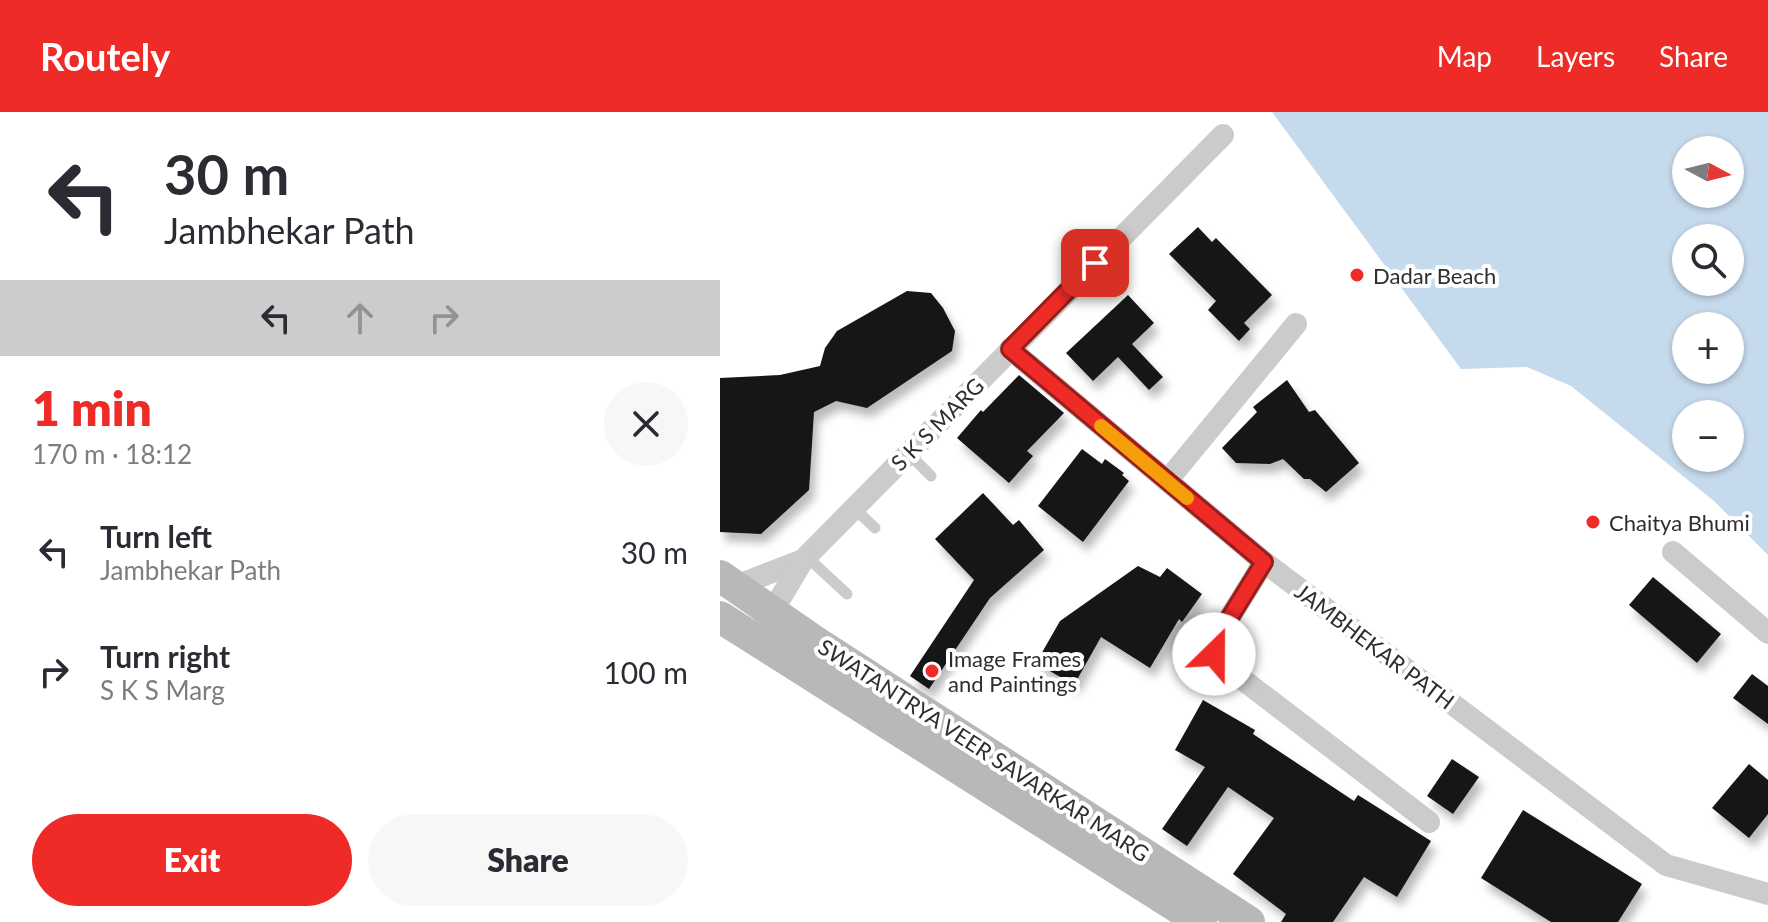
<!DOCTYPE html>
<html lang="en">
<head>
<meta charset="utf-8">
<style>
  body { margin:0; font-family:Lato,sans-serif; background:#f7f7f7; color:#2b2b33; height:100vh; display:flex; flex-direction:column; font-size:30px; white-space:nowrap }
  * { box-sizing:border-box; margin:0 }
  p { font-size:26px; color:#7c7c81 }
  .icon { flex:none; width:44px; height:44px; fill:none; stroke:currentColor; stroke-width:2; stroke-linecap:round; stroke-linejoin:round }
  .map { position:relative; flex:1; overflow:hidden }
  .details { display:flex; flex-direction:column; background:#fff; width:720px }
  .details>* { flex:none }
  .banner { background:#fff; color:#2b2b33; overflow:hidden }
  .needle { width:52px; rotate:97deg }
  .buttons { position:absolute; left:952px; top:24px; display:grid; gap:16px }
  .buttons a { display:grid; place-items:center; width:72px; height:72px; border-radius:50%; background:#fff; box-shadow:0 2px 6px #0004; font-size:40px }
  .pin { position:absolute; display:grid; place-items:center; width:68px; height:68px; color:#fff; margin:-34px; border-radius:16px; box-shadow:0 4px 12px #0006 }
  .me { position:absolute; width:88px; margin:-44px; rotate:23deg; stroke-linejoin:round; filter:drop-shadow(0 0 6px #0008) }
  .turn { display:flex; align-items:center; gap:28px; height:168px; padding:0 32px; font-size:36px }
  .turn .icon { width:104px; height:104px; stroke-width:2.5 }
  .turn b { display:block; font-size:56px; line-height:68px }
  .lanes { display:flex; align-items:center; height:76px; padding:0 32px; background:#0003; justify-content:center; gap:40px; direction:ltr }
  .lanes .off { opacity:.35 }
  .round { display:grid; place-items:center; flex:none; width:84px; height:84px; border-radius:42px; background:#f7f7f7 }
  .headline { display:flex; align-items:center; justify-content:space-between; height:136px; padding:0 32px }
  h1 { font-size:48px; font-weight:800; line-height:60px; color:#ee2b27 }
  .cta { display:flex; gap:16px; margin-top:auto; padding:16px 32px }
  .cta a { flex:1; height:92px; border-radius:48px; background:#ee2b27; color:#fff; font-size:32px; font-weight:800; line-height:92px; text-align:center }
  .cta a+a { background:#f7f7f7; color:#2b2b33 }
  ul { padding:0; list-style:none }
  li { display:flex; align-items:center; gap:24px; height:120px; padding:0 32px }
  li div { flex:1 }
  li b { display:block; font-size:30px }
  li em { font-style:normal }
  header { display:flex; align-items:center; gap:48px; box-sizing:border-box; height:112px; padding:0 40px; background:#ee2b27; color:#fff }
  header strong { font-size:38px }
  nav { display:flex; gap:44px; margin-inline-start:auto; font-size:28px }
  main { display:flex; flex:1; min-height:0 }
  .map>svg:first-child { display:block }
  .water { fill:#c6daed; fill-rule:evenodd }
  .building { fill:#151515; filter:url(#shadow) }
  .lines { fill:none; stroke-linecap:round; stroke-linejoin:round }
  .lane { stroke:#cbcbcb; stroke-width:11 }
  .street { stroke:#cbcbcb; stroke-width:22 }
  .secondary { stroke:#b8b8b8; stroke-width:32 }
  .route-casing { stroke:#9b1c19; stroke-width:20 }
  .route { stroke:#ee2b27; stroke-width:14 }
  .slow { stroke:#f59e0b; stroke-width:14 }
  .poi-dot { fill:#ee2b27; stroke:#fff; stroke-width:3 }
  .labels { text-anchor:middle; dominant-baseline:central; stroke-width:8; stroke-linejoin:round; paint-order:stroke }
  .poi-label { font-size:22px; fill:#2e2e2e; stroke:#fff; text-anchor:start }
  .street-label { font-size:22px; fill:#2e2e2e; stroke:#fff }
</style>
</head>
<body>
<header>
<strong>Routely</strong>
<nav><a>Map</a><a>Layers</a><a>Share</a></nav>
</header>
<main>
<section class="details">
<div class="banner">
<div class="turn"><svg class="icon" aria-label="left" viewBox="0 0 24 24"><path d="M17 20v-9H6M10 6l-5 5 5 5"/></svg><div><b>30 m</b>Jambhekar Path</div></div>
<div class="lanes"><svg class="icon" aria-label="left" viewBox="0 0 24 24"><path d="M17 20v-9H6M10 6l-5 5 5 5"/></svg><svg class="icon off" aria-label="ahead" viewBox="0 0 24 24"><path d="M12 20V5M6 11l6-6 6 6"/></svg><svg class="icon off" aria-label="right" viewBox="0 0 24 24"><path d="M7 20v-9h11M14 6l5 5-5 5"/></svg></div>
</div>
<div class="headline"><div><h1>1 min</h1><p>170 m · 18:12</p></div><a class="round"><svg class="icon" aria-label="close" viewBox="0 0 24 24"><path d="M6 6l12 12M18 6L6 18"/></svg></a></div>
<ul>
<li><svg class="icon" aria-label="left" viewBox="0 0 24 24"><path d="M17 20v-9H6M10 6l-5 5 5 5"/></svg><div><b>Turn left</b><p>Jambhekar Path</p></div><em>30 m</em></li>
<li><svg class="icon" aria-label="right" viewBox="0 0 24 24"><path d="M7 20v-9h11M14 6l5 5-5 5"/></svg><div><b>Turn right</b><p>S K S Marg</p></div><em>100 m</em></li>
</ul>
<div class="cta"><a>Exit</a><a>Share</a></div>
</section>
<div class="map">
<svg width="1048" height="810" viewBox="0 0 1048 810">
  <defs>
    <filter id="shadow"><feDropShadow dx="5" dy="9" stdDeviation="4" flood-color="#0004"/></filter>
  </defs>
  <rect width="100%" height="100%" fill="#fff"/>
  <path class="water" d="M552,0H1048V443L994,389L851,274L807,255L741,257ZM966,38H1010V82H966ZM966,126H1010V170H966ZM966,214H1010V258H966ZM966,302H1010V346H966Z"/>
  <g class="building">
    <polygon points="478,115 492,130 496,126 552,183 524,211 530,217 519,229 488,198 496,189 449,142"/>
    <polygon points="187,179 211,181 223,196 235,219 232,239 147,296 116,289 94,300 89,378 41,422 0,420 0,266 60,263 100,254 105,236 117,219"/>
    <polygon points="408,183 434,211 412,232 443,265 429,278 398,245 373,269 346,241"/>
    <polygon points="299,263 344,301 307,339 313,344 289,371 237,326 261,298 263,300"/>
    <polygon points="567,268 589,300 595,298 639,351 606,380 590,367 584,367 563,347 550,352 516,351 502,336 537,300 533,295"/>
    <polygon points="362,337 382,352 385,347 404,361 402,363 409,369 363,430 318,394"/>
    <polygon points="263,381 293,413 299,408 324,438 270,486 209,577 190,564 254,468 215,427"/>
    <polygon points="418,454 440,465 447,456 482,482 462,510 459,507 430,556 381,525 354,573 316,551 340,509"/>
    <polygon points="933,465 1001,522 977,551 909,493"/>
    <polygon points="1032,562 1048,574 1048,612 1013,586"/>
    <polygon points="483,588 535,618 533,622 634,689 638,683 711,729 677,785 644,765 613,810 561,810 566,802 513,762 554,706 508,675 467,734 442,717 485,655 455,638"/>
    <polygon points="732,647 759,665 733,702 707,684"/>
    <polygon points="1029,652 1048,668 1048,702 1029,726 992,696"/>
    <polygon points="803,698 922,772 898,810 831,810 761,766"/>
  </g>
  <g class="lines">
    <g class="lane">
      <polyline points="188,341 211,364"/>
      <polyline points="134,396 155,416"/>
      <polyline points="86,444 127,482"/>
    </g>
    <g class="street">
      <polyline points="290,237 544,450 946,753 1048,782"/>
      <polyline points="447,369 576,212"/>
      <polyline points="953,440 1048,521"/>
      <polyline points="544,450 494,531 494,542 501,551 709,710"/>
      <polyline points="16,474 83,448 503,23"/>
      <polyline points="43,511 52,500 83,448"/>
    </g>
    <g class="secondary">
      <polyline points="0,464 94,529 529,810"/>
      <polyline points="0,505 481,810"/>
    </g>
  </g>
  <g class="lines">
    <defs>
      <polyline id="route" points="375,151 290,237 544,450 494,531 494,542"/>
    </defs>
    <use href="#route" class="route-casing"/>
    <use href="#route" class="route"/>
    <polyline class="slow" points="381,314 467,386"/>
  </g>
  <g class="poi-dot">
    <circle cx="637" cy="163" r="8"/>
    <circle cx="873" cy="410" r="8"/>
    <circle cx="212" cy="559" r="8"/>
  </g>
  <g class="labels">
    <g class="poi-label">
      <text x="653" y="163">Dadar Beach</text>
      <text x="889" y="410">Chaitya Bhumi</text>
      <text x="228" y="546">Image Frames<tspan x="228" dy="25">and Paintings</tspan></text>
    </g>
    <g class="street-label">
      <text transform="translate(217 312) rotate(-45)">S K S MARG</text>
      <text transform="translate(655 534) rotate(37)">JAMBHEKAR PATH</text>
      <text transform="translate(264 638) rotate(33)">SWATANTRYA VEER SAVARKAR MARG</text>
    </g>
  </g>
</svg>
<div class="buttons">
<a><svg class="needle" viewBox="-14 -14 28 28"><path d="M0-13l5 13h-10z" fill="#e53935"/><path d="M0 13l5-13h-10z" fill="#7c7c81"/></svg></a>
<a><svg class="icon" aria-label="search" viewBox="0 0 24 24"><circle cx="10" cy="10" r="6"/><path d="M15 15l6 6"/></svg></a>
<a>+</a>
<a>−</a>
</div>
<div class="pin" style="left:375px;top:151px;background:#d93025"><svg class="icon" aria-label="arrive" viewBox="0 0 24 24"><path d="M6 21V4h12l-3 4 3 4H6"/></svg></div>
<svg class="me" style="left:494px;top:542px" viewBox="-20 -20 40 40"><circle r="19" fill="#fff"/><path d="M0-13L10 11 0 6-10 11z" fill="#ee2b27"/></svg>
</div>
</main>
</body>
</html>
